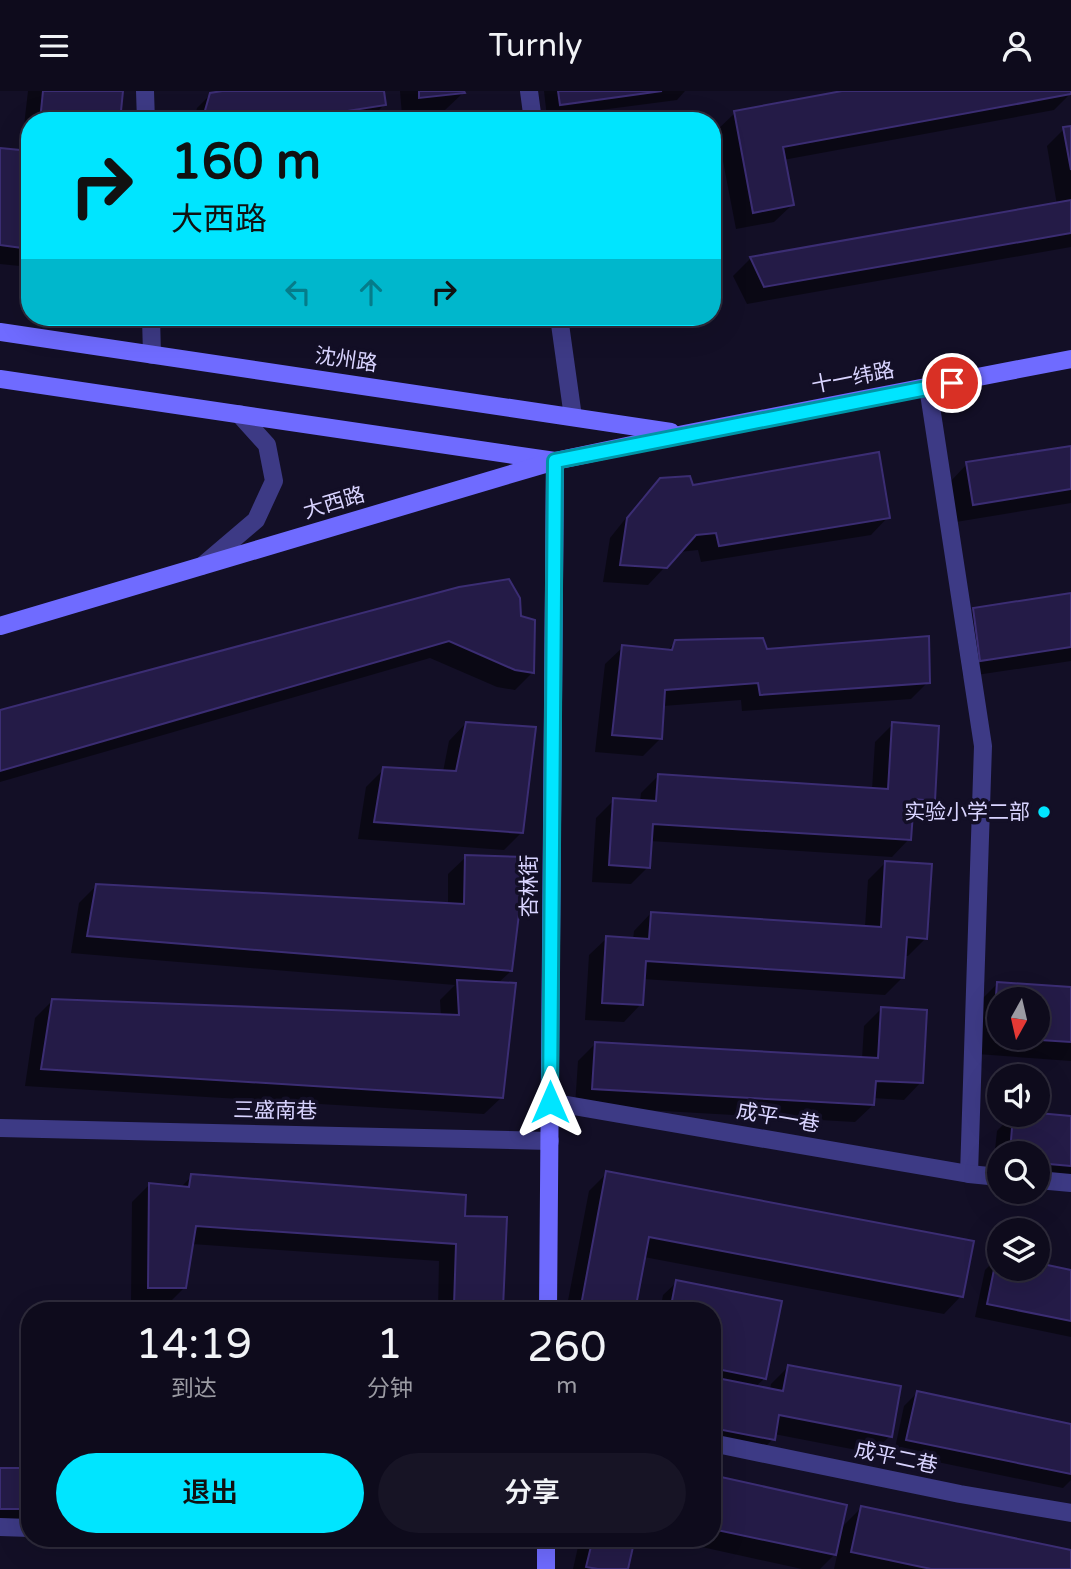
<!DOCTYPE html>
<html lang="zh">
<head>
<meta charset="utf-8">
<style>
  body { margin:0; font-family:"Varela Round","Noto Sans SC",sans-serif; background:#171425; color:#f1f3f6; height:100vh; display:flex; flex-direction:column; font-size:26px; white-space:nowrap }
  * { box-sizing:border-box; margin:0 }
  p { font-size:23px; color:#9b9ba3 }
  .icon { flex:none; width:38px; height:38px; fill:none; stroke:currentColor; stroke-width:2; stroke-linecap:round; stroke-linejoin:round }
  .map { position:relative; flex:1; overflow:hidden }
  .drawer { position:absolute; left:21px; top:1211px; width:700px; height:245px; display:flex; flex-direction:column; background:#0e0b1c; border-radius:28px; box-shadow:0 7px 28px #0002,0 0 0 2px #2e2b3b }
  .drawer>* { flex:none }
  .top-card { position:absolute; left:21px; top:21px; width:700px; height:214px; border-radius:28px; box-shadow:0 7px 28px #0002,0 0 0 2px #2e2b3b; background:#00e5ff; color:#111; overflow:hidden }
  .needle { width:46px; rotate:188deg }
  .buttons { position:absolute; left:987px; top:896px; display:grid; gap:14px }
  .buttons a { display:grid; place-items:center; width:63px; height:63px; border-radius:50%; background:#0e0b1c; box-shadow:0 7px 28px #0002,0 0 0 2px #2e2b3b; font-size:35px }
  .pin { position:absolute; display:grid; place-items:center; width:60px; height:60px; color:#fff; margin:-30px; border:4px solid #fff; border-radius:50%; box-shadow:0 2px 7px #0007 }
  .me { position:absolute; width:77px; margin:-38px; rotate:0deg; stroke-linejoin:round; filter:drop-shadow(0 0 5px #0008) }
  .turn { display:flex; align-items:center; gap:24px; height:147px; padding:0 35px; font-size:32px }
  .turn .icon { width:91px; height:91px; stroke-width:2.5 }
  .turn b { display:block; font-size:49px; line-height:60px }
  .lanes { display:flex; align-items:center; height:66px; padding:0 35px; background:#0003; justify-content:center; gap:35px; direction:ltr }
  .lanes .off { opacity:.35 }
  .eta { display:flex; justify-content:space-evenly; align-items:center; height:119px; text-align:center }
  .eta b { font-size:42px; font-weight:600; line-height:49px }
  .action { display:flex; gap:14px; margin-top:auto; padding:14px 35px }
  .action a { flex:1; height:80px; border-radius:42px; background:#00e5ff; color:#111; font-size:28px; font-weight:600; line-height:80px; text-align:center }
  .action a+a { background:#171425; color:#f1f3f6 }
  header { display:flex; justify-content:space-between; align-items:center; height:91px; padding:0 35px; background:#0e0b1c; font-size:32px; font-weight:600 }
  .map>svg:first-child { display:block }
  .shadow { fill:#0007; fill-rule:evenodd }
  .building { fill:#241b47; stroke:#3b2d73; stroke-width:2 }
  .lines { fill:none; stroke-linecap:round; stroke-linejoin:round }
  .street { stroke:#3d3a85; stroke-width:18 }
  .secondary { stroke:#6f6bff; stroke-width:18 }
  .route-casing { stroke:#0095a6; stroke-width:18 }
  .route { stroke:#00e5ff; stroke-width:12 }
  .poi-dot { fill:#00e5ff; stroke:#130f26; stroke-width:2.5 }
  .labels { text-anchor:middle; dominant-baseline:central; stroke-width:7; stroke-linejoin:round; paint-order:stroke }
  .street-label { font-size:21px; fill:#d9d4ff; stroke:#130f26 }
  .poi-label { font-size:21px; fill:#d9d4ff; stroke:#130f26; text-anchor:end }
</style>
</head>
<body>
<header><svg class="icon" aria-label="menu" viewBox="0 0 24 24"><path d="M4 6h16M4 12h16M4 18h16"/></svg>Turnly<svg class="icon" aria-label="person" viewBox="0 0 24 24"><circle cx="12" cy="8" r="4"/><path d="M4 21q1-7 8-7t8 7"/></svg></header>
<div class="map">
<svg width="1071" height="1478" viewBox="0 0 1071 1478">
  <rect width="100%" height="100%" fill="#130f26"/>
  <g class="shadow">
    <polygon points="28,0 121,0 118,30 30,30 30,176 0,173 0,59 21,61"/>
    <polygon points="234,0 382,0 384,14 371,27 353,30 194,30 197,17 210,4"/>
    <polygon points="400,0 463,0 463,2 445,19 402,24"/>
    <polygon points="544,0 685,0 677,9 547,26"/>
    <polygon points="852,0 1071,0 1071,2 1054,19 783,69 792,114 774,131 736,138 717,39 735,22"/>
    <polygon points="1071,37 1071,156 747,213 733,185 751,167 1057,114 1047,55 1064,38"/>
    <polygon points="1071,356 1071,412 956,431 950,391 967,373"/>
    <polygon points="660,389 692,396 888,426 871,444 701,471 698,459 679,461 648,494 603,491 610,447 642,407"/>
    <polygon points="1071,504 1071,570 963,586 956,537 973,519"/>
    <polygon points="519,526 533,581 515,599 497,596 430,567 0,691 0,620"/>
    <polygon points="676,551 928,591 911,608 742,620 741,609 663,615 661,647 643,665 595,661 605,573 623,556 667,560"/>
    <polygon points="466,632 522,741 504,759 358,748 366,696 384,678 443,681 449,650"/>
    <polygon points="893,633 933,709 915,727 911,726 909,748 892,766 650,750 648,776 631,793 592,791 596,727 614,709 640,711 641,702 658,685 872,699 875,651"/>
    <polygon points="466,766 511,880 497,893 502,1006 484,1023 25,995 35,927 53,909 441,925 440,909 455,894 71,862 79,812 97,794 448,814 448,783"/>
    <polygon points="886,771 926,847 908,865 904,865 902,887 885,904 643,888 641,913 624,931 585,929 589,864 607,847 633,849 634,840 651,822 865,836 868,789"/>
    <path d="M998,892L1071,898V970L977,963L980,910ZM999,908H1038V947H999Z"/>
    <polygon points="881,918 921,991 904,1009 873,1007 873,1014 855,1031 575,1015 578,970 595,953 862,968 864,935"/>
    <polygon points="1012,1024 1035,1024 1071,1027 1071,1094 1038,1091 1038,1062 999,1062 999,1087 992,1087 997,1040"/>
    <polygon points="607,1082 961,1205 944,1223 644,1166 634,1220 566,1220 589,1100"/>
    <polygon points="192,1085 463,1126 501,1216 498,1220 438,1220 439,1170 192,1153 184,1197 164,1217 198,1220 136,1220 142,1214 131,1214 132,1111 149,1094 180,1097"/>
    <polygon points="998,1166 999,1166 999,1178 1038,1178 1038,1174 1071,1181 1071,1246 975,1226 985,1179"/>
    <polygon points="677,1191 780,1212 765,1287 755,1296 770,1299 771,1293 788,1276 890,1345 872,1362 774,1343 773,1348 755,1366 712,1358 712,1220 660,1220 663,1204"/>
    <polygon points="917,1302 1071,1335 1071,1389 1063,1397 894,1362 904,1315"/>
    <rect x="0" y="1379" width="30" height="56"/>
    <polygon points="712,1386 840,1438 861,1417 1071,1461 1071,1478 834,1478 838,1460 820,1478 802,1478 661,1447 712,1447"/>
    <polygon points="580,1447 633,1447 626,1478 573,1478"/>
  </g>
  <g class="building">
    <polygon points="43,0 123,0 120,30 40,30"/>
    <polygon points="222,0 384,0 386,14 283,30 202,30 210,2"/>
    <polygon points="419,0 464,0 465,2 419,7"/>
    <polygon points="558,0 662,0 560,14"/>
    <polygon points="842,0 1071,0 1071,3 783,56 794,114 753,122 734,20"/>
    <polygon points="1071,35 1071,79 1063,36"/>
    <polygon points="0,57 30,60 30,158 0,154"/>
    <polygon points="1071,109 1071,142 764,196 750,166"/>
    <polygon points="1071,355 1071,398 973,414 966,371"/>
    <polygon points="879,361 890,427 719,455 716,442 696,444 667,477 620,474 627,427 660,387 690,385 693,394"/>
    <polygon points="509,488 520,507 521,525 535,529 534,582 515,579 449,550 0,680 0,619 459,496"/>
    <polygon points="1071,502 1071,556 980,570 973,517"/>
    <polygon points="929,545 930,592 760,604 758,592 665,599 662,648 612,644 622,554 672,559 675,549 763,547 767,558"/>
    <polygon points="466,631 536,636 523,742 374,731 383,676 456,680"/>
    <polygon points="892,631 939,635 935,710 914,708 911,749 653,733 650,777 609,774 613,707 656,710 658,683 888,698"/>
    <polygon points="465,764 526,766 512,880 87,845 96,793 464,813"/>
    <polygon points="885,770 932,773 927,848 907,846 904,887 646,870 643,914 602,912 606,845 649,848 651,821 881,836"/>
    <polygon points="457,889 516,892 503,1007 41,978 52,908 459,924"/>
    <polygon points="997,891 1071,896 1071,951 1008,947 1038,947 1038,908 999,908 999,946 993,946"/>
    <polygon points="881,916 927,919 923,992 876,990 874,1014 592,998 595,951 878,967"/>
    <polygon points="1038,1022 1071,1025 1071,1075 1038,1072 1038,1062 1010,1062 1013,1024 1038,1024"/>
    <polygon points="606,1080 974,1150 963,1206 649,1146 635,1220 580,1220"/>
    <polygon points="191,1083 466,1104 465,1125 507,1126 503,1217 454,1215 456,1153 196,1135 186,1197 148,1197 149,1092 189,1096"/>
    <polygon points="997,1164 999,1164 999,1178 1038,1178 1038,1172 1071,1179 1071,1230 987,1213"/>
    <polygon points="676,1189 782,1210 766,1288 712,1277 712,1220 670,1220"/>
    <polygon points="140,1213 220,1220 141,1220"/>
    <polygon points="788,1274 901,1295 892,1346 779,1324 775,1349 712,1337 712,1286 783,1300"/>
    <polygon points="917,1300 1071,1333 1071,1383 906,1349"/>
    <rect x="0" y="1377" width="30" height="41"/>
    <polygon points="712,1384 847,1414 836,1464 712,1438"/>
    <polygon points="861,1415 1071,1459 1071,1478 931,1478 851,1461"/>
    <polygon points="593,1447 635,1447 628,1478 598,1478 586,1476"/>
  </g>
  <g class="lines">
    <g class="street">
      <polyline points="145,0 146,30"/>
      <polyline points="529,0 533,30"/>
      <polyline points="151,226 152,264"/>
      <polyline points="559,226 573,326"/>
      <polyline points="928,296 983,655 969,1083"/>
      <polyline points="202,475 256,429 274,390 267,354 239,323"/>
      <polyline points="550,1011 969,1083 999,1086"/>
      <polyline points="0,1037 550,1050"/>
      <polyline points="1038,1089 1071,1092"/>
      <polyline points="712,1352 960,1403 1071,1422"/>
      <polyline points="0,1436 30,1437"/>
    </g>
    <g class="secondary">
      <polyline points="0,241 671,341"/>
      <polyline points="0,288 555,370 548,1220"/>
      <polyline points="0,535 555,370 684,343 1071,268"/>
      <polyline points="546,1478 546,1447"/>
    </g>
  </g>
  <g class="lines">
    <defs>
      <polyline id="route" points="550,1011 555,370 952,292"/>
    </defs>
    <use href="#route" class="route-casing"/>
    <use href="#route" class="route"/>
  </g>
  <circle class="poi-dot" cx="1044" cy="721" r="7"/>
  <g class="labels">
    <g class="street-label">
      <text transform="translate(346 269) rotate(8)">沈州路</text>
      <text transform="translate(853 287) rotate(-11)">十一纬路</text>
      <text transform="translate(334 412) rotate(-17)">大西路</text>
      <text transform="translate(529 795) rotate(-90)">杏林街</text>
      <text transform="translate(275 1020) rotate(1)">三盛南巷</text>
      <text transform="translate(778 1027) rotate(10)">成平一巷</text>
      <text transform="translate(896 1367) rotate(12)">成平二巷</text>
    </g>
    <g class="poi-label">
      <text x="1030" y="721">实验小学二部</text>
    </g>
  </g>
</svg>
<div class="buttons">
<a><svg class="needle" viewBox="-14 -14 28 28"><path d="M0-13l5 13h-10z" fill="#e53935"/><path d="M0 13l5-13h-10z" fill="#9b9ba3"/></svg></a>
<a><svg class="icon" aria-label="sound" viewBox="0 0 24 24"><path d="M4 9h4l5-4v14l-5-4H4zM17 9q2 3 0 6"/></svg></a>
<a><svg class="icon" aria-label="search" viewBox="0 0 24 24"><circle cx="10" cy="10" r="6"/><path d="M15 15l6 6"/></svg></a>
<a><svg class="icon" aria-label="layers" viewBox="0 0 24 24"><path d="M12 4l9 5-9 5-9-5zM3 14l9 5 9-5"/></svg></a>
</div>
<div class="pin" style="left:952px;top:292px;background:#d93025"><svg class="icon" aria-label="arrive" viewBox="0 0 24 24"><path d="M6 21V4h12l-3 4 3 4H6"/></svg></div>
<svg class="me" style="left:550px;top:1011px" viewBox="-20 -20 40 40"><path d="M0-17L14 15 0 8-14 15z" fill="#00e5ff" stroke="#fff" stroke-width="4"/></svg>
<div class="top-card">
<div class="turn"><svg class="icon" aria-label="right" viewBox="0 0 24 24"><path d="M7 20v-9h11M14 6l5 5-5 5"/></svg><div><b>160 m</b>大西路</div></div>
<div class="lanes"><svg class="icon off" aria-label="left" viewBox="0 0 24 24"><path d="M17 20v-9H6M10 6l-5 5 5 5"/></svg><svg class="icon off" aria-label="ahead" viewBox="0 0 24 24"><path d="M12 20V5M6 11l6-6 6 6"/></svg><svg class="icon" aria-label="right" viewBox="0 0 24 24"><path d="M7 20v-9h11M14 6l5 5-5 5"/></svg></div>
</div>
<section class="drawer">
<div class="eta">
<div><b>14:19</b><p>到达</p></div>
<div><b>1</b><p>分钟</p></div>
<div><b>260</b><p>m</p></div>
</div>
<div class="action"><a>退出</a><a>分享</a></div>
</section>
</div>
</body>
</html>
